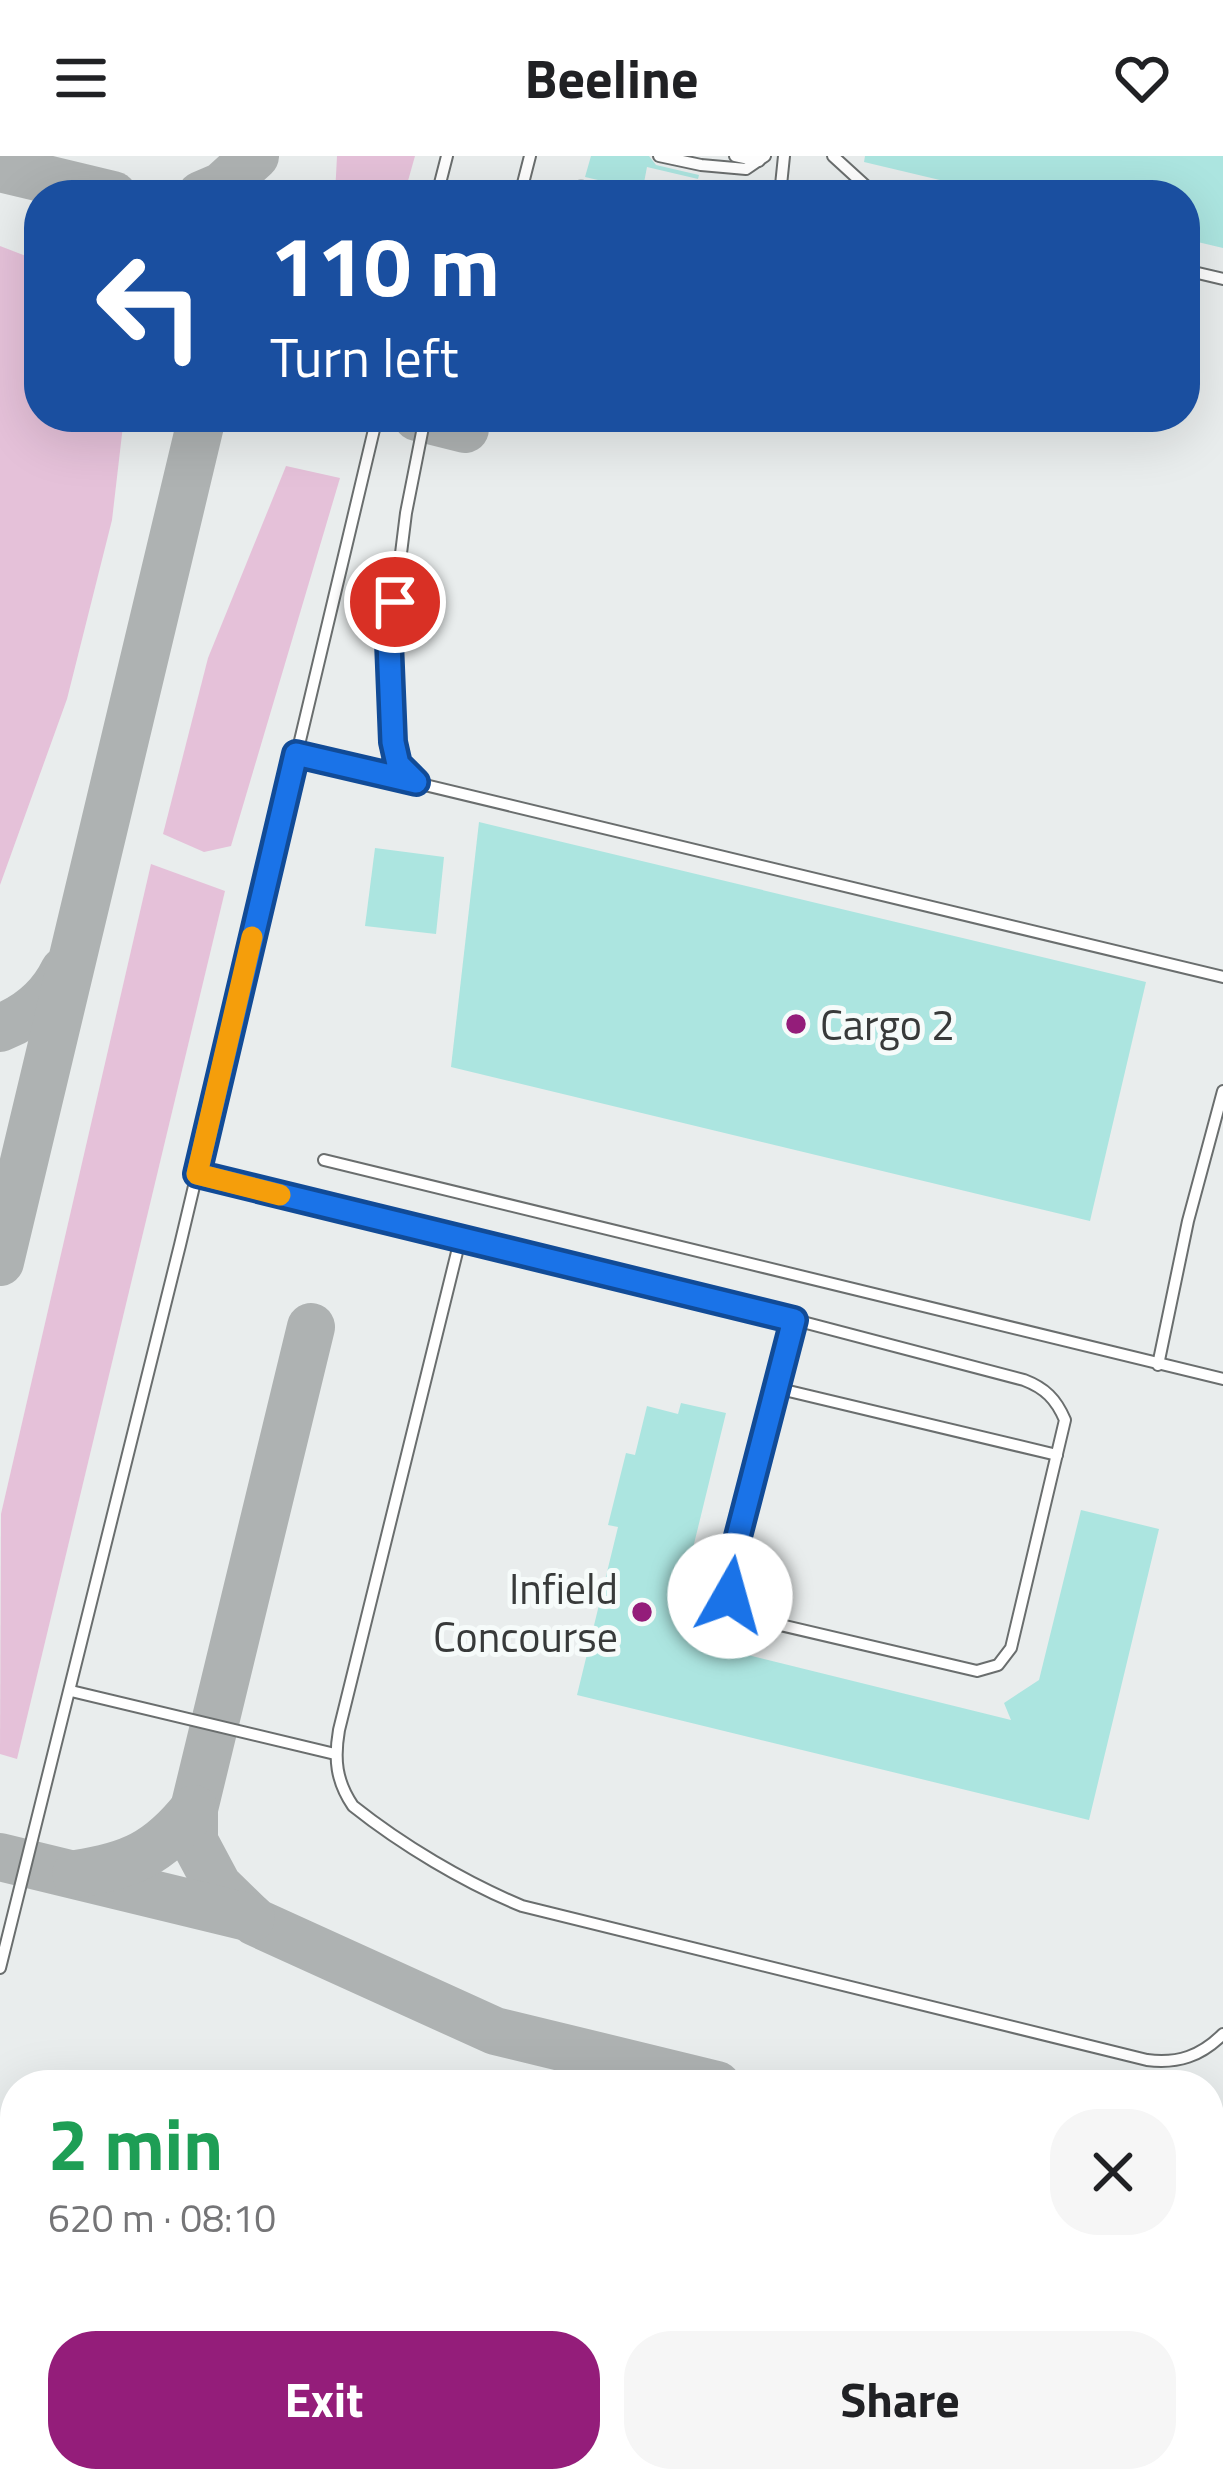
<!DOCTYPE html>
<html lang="en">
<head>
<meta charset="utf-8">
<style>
  body { margin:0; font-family:"Titillium Web",sans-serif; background:#f6f6f6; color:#202124; height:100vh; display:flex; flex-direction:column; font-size:45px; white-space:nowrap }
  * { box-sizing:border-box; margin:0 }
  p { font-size:39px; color:#757577 }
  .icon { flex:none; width:66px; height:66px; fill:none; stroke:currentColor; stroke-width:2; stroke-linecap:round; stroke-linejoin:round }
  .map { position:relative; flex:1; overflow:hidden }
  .details { position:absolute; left:0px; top:1914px; width:1224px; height:423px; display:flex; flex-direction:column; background:#fff; border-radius:48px 48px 0 0; box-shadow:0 12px 48px #0002 }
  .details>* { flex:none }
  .top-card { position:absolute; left:24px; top:24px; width:1176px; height:252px; border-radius:48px; box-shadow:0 12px 48px #0002; background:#1a4fa0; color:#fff; overflow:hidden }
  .pin { position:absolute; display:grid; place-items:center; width:102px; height:102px; color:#fff; margin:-51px; border:6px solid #fff; border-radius:50%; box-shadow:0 3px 12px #0007 }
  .me { position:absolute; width:132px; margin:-66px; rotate:7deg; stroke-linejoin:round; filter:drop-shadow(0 0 9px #0008) }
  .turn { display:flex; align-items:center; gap:42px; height:252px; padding:0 48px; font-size:54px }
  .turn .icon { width:156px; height:156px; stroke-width:2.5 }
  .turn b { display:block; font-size:84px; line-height:102px }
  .round { display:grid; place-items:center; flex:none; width:126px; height:126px; border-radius:48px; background:#f6f6f6 }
  .head { display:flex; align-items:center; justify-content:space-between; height:204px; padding:0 48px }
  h1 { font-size:72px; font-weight:700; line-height:90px; color:#1e9e55 }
  .primary-button { display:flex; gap:24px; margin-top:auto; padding:24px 48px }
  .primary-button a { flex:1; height:138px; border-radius:48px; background:#941d7a; color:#fff; font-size:48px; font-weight:700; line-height:138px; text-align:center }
  .primary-button a+a { background:#f6f6f6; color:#202124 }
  header { display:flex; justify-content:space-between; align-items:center; height:156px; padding:0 48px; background:#fff; font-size:54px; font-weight:700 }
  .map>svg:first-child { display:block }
  .green { fill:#e5c1d9 }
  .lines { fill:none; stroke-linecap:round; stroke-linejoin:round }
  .taxiway { stroke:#aeb2b2; stroke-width:48 }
  .building { fill:#ace5e0 }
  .service-casing { stroke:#6a6e6e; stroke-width:14 }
  .path { stroke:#aaaeae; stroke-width:3; stroke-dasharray:9 6; stroke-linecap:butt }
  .service { stroke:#fff; stroke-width:10 }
  .route-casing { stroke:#114b97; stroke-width:30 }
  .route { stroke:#1a73e8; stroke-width:21 }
  .slow { stroke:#f59e0b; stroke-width:21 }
  .poi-dot { fill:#941d7a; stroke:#f6fbfa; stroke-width:4.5 }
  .labels { text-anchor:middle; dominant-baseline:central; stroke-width:10; stroke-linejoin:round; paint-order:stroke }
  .poi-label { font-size:42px; fill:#383a3a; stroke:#f6fbfa; text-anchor:start }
</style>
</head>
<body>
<header><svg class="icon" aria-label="menu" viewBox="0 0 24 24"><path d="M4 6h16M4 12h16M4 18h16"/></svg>Beeline<svg class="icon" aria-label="heart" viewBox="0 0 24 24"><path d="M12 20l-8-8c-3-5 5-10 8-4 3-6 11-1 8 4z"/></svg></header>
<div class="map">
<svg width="1223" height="2336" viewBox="0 0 1223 2336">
  <rect width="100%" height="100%" fill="#e9eded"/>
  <g class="green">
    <polygon points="337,0 415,0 404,39 335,39"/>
    <polygon points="0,90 39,105 39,261 124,261 112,364 67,543 0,729"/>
    <polygon points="286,310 340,322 231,690 204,696 163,678 208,502"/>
    <polygon points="151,708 225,735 17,1603 0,1598 1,1358"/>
    <polygon points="15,2045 15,2322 472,2322 468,2336 0,2336 0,2062"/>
  </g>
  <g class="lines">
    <g class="taxiway">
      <polyline points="0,12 113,39"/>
      <polyline points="201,39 222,30 255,0"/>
      <polyline points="417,261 465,273"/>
      <path d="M0,872C28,861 51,842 64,815"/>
      <polyline points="0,1106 202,261"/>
      <polyline points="311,1171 194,1653 194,1685 218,1730 255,1766 495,1875 717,1929"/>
      <polyline points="0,1701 251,1762"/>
      <path d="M76,1718C130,1710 159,1697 194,1653"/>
      <polyline points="1209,2026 1223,2019"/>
    </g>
  </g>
  <g class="building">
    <polygon points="591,0 649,0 656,9 699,19 698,23 647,11 642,37 624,30 585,21"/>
    <polygon points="865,0 1223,0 1223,92 1185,83 1185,39 1003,39 864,6"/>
    <polygon points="479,666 1146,826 1090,1065 451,911"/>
    <polygon points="375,692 444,701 436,778 365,770"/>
    <polygon points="681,1247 726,1257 682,1437 715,1491 1011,1564 1004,1547 1039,1524 1081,1354 1159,1373 1089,1664 577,1539 618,1371 608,1369 626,1297 635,1299 647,1250 678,1258"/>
  </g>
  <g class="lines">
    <defs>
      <g id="service">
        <polyline points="659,0 701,9 746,13 765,0"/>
        <polyline points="735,0 759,5"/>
        <polyline points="833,0 868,32 885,39"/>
        <polyline points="437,39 447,0"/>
        <polyline points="520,39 530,0"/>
        <path d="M556,39C574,23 600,34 622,39"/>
        <polyline points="780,39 784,0"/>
        <polyline points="1185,114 1223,123"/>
        <polyline points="296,598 1223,821"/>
        <polyline points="414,624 398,608 393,586 390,486 406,357 425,261"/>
        <polyline points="324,1004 1223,1223"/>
        <path d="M197,1018L761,1155L1024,1224C1045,1232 1056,1243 1065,1264L1011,1492L998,1509L977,1515L759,1464C736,1455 726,1440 729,1415L794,1164"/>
        <path d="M460,1084L339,1574C334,1603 336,1625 353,1650C402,1689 464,1726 522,1750L1147,1904C1178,1908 1201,1900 1223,1878"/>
        <polyline points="1158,1209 1188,1065 1223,935"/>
        <polyline points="776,1232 1057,1299"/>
        <polyline points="71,1535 335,1598"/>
        <polyline points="0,1812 180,1089 377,261"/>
        <polyline points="0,1985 15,1988"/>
        <polyline points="1209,2219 1223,2222"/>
        <polyline points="329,2336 333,2322"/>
      </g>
    </defs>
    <use href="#service" class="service-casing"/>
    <g class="path">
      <polyline points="1209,2264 1223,2268"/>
      <polyline points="1064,2322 1076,2336"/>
      <polyline points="1138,2322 1142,2336"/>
      <polyline points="1030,2336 1031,2333 1046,2322"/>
    </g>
    <use href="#service" class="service"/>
  </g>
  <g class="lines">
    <defs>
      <polyline id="route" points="395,446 389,486 393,586 398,608 416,626 296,598 197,1018 794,1164 729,1415 727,1428 730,1440"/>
    </defs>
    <use href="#route" class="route-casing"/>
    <use href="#route" class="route"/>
    <polyline class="slow" points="252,781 197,1018 280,1039"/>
  </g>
  <g class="poi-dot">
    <circle cx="796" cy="868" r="12"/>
    <circle cx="642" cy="1456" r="12"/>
  </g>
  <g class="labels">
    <g class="poi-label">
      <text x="820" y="868">Cargo 2</text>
      <text x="618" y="1432" text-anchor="end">Infield<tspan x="618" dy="48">Concourse</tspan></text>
    </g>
  </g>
</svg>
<div class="pin" style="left:395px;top:446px;background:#d93025"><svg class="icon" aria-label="arrive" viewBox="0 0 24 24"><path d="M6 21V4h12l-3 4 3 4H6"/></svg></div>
<svg class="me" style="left:730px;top:1440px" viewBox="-20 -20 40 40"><circle r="19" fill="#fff"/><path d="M0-13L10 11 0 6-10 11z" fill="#1a73e8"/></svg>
<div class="top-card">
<div class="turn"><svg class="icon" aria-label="left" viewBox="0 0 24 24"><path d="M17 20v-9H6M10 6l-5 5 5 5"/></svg><div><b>110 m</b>Turn left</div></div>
</div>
<section class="details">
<div class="head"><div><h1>2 min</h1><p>620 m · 08:10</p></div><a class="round"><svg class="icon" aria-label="close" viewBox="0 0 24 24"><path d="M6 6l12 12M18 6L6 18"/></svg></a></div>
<div class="primary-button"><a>Exit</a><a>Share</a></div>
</section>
</div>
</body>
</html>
